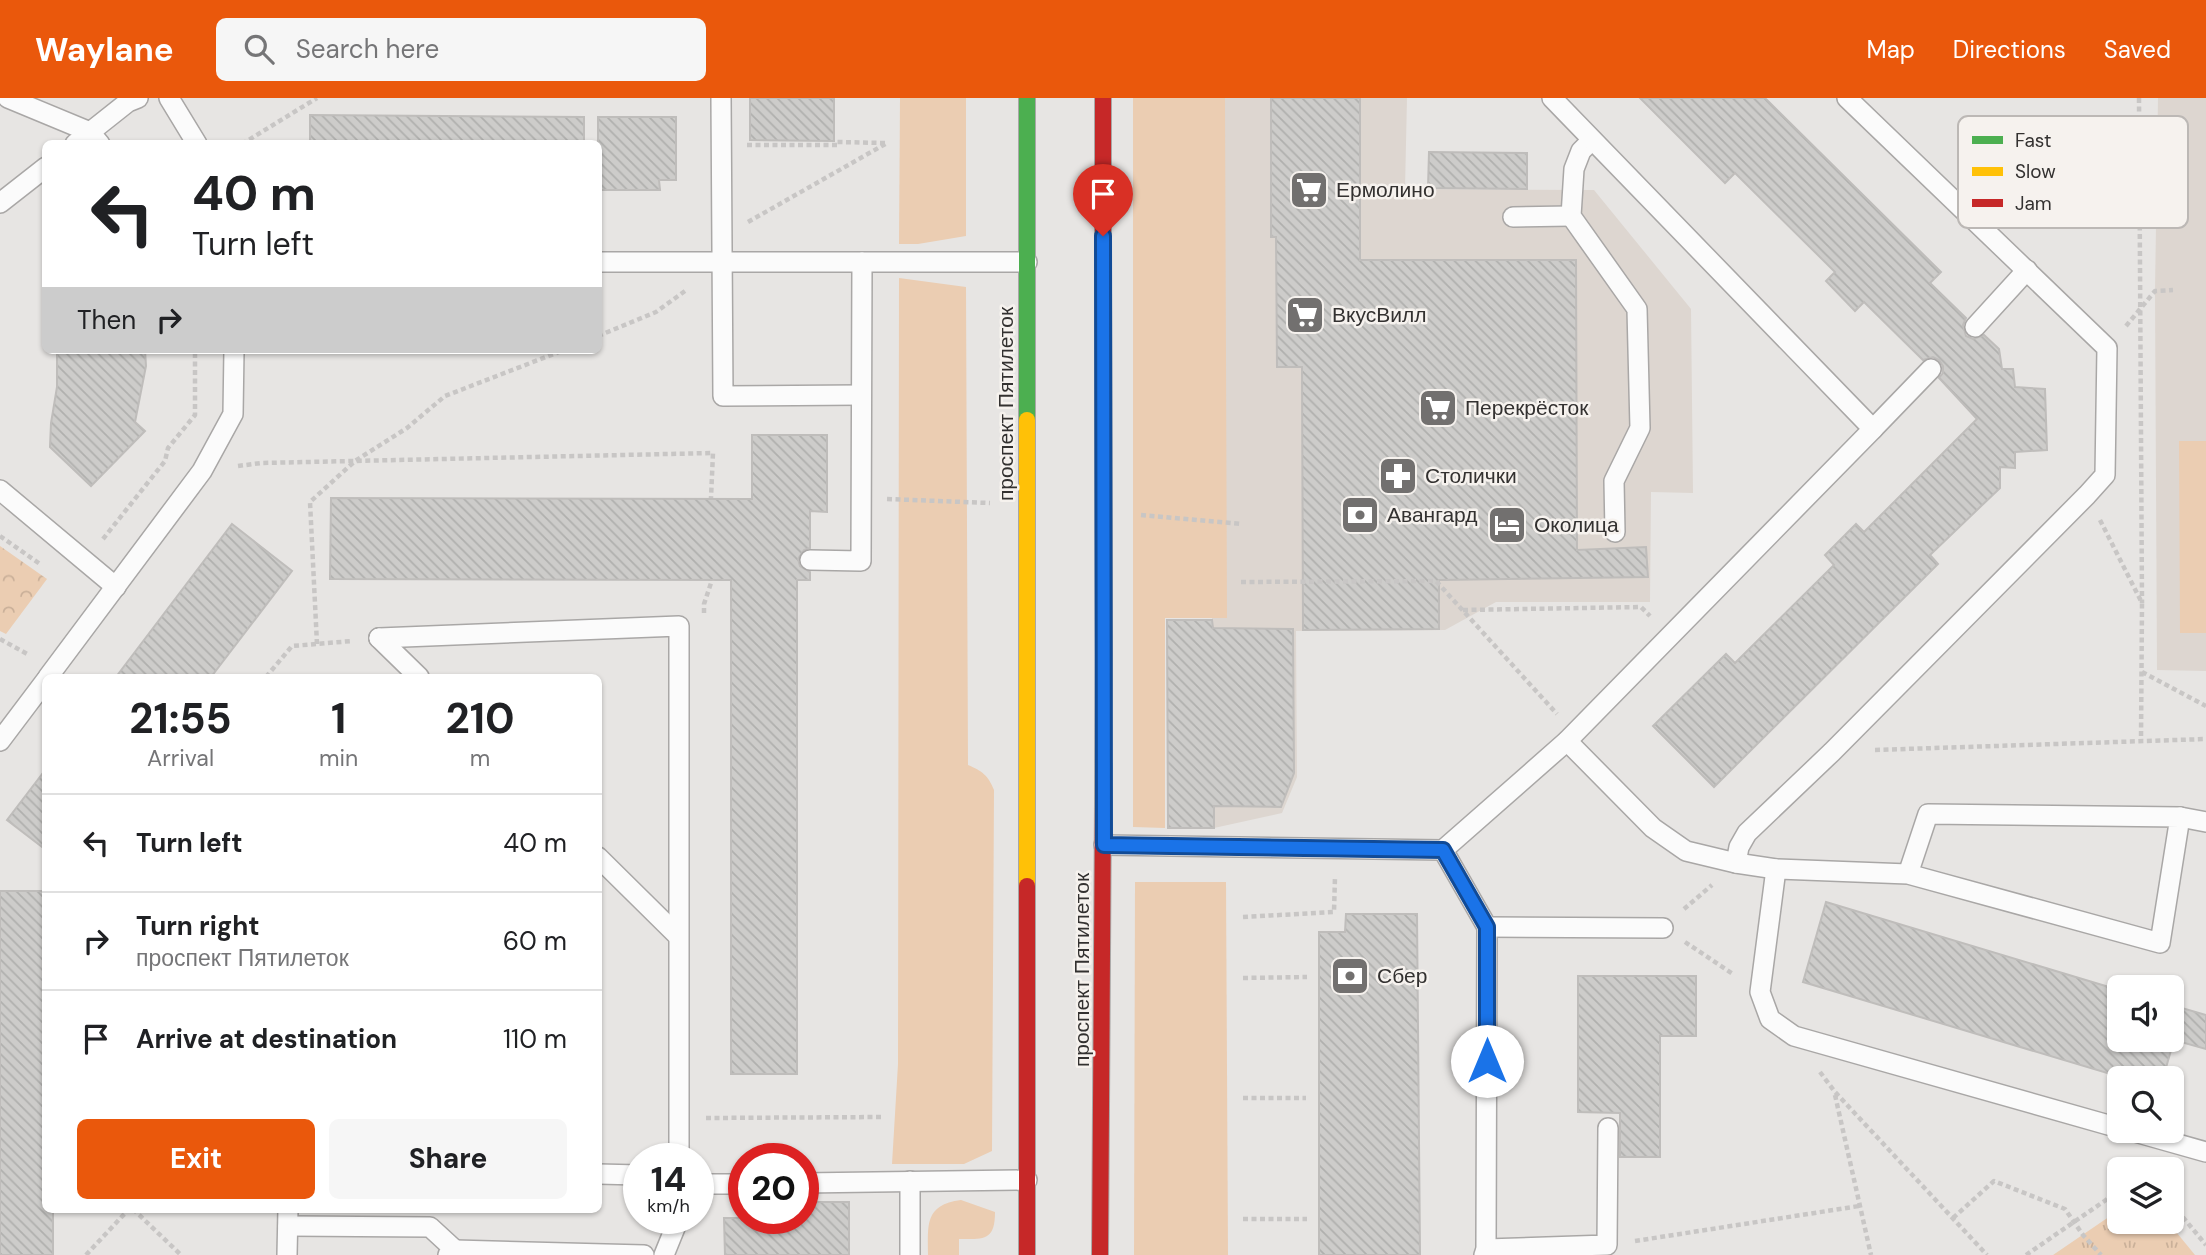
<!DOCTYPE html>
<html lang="en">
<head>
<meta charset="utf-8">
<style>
  body { margin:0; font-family:"DM Sans",sans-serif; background:#f6f6f6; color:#202124; height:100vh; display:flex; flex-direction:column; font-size:26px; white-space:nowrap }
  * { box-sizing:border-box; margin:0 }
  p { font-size:23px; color:#757577 }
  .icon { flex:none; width:38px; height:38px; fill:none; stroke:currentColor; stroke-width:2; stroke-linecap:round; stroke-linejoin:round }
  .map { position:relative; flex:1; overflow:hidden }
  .drawer { position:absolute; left:42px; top:576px; width:560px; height:539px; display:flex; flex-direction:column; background:#fff; border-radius:10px; box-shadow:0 2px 5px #0004 }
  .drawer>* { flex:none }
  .guide { position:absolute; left:42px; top:42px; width:560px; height:214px; border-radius:10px; box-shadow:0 2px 5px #0004; background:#fff; color:#202124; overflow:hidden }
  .buttons { position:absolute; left:2107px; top:877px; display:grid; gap:14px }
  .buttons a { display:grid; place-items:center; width:77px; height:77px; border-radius:10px; background:#fff; box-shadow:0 2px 5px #0004; font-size:35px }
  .speed { position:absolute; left:623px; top:1045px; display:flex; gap:14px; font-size:35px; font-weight:700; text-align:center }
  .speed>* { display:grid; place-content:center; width:91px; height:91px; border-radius:50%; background:#fff; box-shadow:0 2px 5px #0004; line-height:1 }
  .speed small { font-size:18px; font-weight:400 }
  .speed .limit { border:10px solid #d22; background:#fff; color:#111 }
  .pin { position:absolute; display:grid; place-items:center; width:60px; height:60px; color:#fff; margin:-72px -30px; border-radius:50% 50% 50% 0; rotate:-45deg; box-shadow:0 0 7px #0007 }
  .pin .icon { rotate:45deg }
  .me { position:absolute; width:77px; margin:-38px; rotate:0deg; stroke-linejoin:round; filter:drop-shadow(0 0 5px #0008) }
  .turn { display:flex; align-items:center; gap:24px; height:147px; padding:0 35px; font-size:32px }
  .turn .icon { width:91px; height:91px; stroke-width:2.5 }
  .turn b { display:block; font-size:49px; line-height:60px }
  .then { display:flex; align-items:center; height:66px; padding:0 35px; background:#0003; gap:14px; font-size:26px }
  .eta { display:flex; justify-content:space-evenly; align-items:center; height:119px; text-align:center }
  .eta b { font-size:42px; font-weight:700; line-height:49px }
  .button { display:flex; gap:14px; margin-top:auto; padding:14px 35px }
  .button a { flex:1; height:80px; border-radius:10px; background:#ea580c; color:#fff; font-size:28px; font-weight:700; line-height:80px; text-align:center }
  .button a+a { background:#f6f6f6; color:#202124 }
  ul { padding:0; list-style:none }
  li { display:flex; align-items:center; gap:21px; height:98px; padding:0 35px; border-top:2px solid #e0e0e0 }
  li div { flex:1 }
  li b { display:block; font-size:26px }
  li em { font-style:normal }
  header { display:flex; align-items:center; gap:42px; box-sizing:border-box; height:98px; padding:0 35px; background:#ea580c; color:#fff }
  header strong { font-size:33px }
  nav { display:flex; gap:38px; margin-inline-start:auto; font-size:24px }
  .search { width:490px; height:63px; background:#f6f6f6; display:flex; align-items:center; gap:18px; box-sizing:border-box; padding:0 24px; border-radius:10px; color:#757577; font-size:26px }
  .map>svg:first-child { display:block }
  .built { fill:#ddd6d0 }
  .grass { fill:#ebcdb2 }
  .forest { fill:url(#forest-crowns) }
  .park { fill:url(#park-tufts) }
  .building { fill:url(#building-back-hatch); stroke:#bfbdbb; stroke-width:2 }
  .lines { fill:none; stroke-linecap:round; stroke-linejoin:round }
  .lane-casing { stroke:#a9a7a6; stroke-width:22 }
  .fast-casing { stroke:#a9a7a6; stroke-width:18 }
  .slow-casing { stroke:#a9a7a6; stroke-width:18 }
  .jam-casing { stroke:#a9a7a6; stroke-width:18 }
  .path { stroke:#c8c6c5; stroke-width:4.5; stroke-dasharray:5 3.5; stroke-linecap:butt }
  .lane { stroke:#fbfbfb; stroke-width:19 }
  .fast { stroke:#4caf50; stroke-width:16 }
  .slow { stroke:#ffc107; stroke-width:16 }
  .jam { stroke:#c62828; stroke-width:16 }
  .route-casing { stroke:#114b97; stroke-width:18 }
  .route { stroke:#1a73e8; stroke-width:12 }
  .labels { text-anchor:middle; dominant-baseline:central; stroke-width:5; stroke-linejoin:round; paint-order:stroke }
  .poi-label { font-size:21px; fill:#333130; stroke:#f6f2ee; text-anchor:start }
  .street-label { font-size:21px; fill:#333130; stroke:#f6f2ee }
  .key { fill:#f6f2ee; stroke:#bcb8b5; stroke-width:2 }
  .key-label { font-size:19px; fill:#333130 }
</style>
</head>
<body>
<header>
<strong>Waylane</strong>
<div class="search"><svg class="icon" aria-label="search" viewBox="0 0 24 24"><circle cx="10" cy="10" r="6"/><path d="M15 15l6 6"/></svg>Search here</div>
<nav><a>Map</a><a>Directions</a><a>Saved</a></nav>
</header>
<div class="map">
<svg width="2206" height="1157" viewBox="0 0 2206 1157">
  <defs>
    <pattern id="forest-crowns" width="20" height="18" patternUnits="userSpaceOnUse" patternTransform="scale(1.75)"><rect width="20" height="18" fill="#ebcdb2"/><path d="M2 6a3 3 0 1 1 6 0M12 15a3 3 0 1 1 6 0" fill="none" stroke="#cab099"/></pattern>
    <pattern id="park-tufts" width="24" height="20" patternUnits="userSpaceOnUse" patternTransform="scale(1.75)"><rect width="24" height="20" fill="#ebcdb2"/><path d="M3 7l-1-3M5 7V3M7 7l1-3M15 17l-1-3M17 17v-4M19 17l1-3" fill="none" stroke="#cab099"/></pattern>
    <pattern id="building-back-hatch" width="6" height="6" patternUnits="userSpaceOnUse" patternTransform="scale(1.75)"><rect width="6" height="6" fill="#cdccca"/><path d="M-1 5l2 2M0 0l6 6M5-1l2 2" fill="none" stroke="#b0b0ae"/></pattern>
  </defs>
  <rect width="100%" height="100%" fill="#e7e5e3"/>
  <g class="built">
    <polygon points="1203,0 1407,0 1405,91 1594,92 1691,211 1693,395 1651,394 1650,504 1496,504 1445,532 1296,533 1297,679 1282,715 1214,730 1168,730 1167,522 1212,521"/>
    <polygon points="2158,0 2206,0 2206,573 2157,572 2155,193"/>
  </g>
  <g class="grass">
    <polygon points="900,0 966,0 966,138 918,146 899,146"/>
    <polygon points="1133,0 1225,0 1227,520 1165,520 1165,730 1133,729"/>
    <path d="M899,180L966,189L968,667C982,673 988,677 994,692L992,1053L964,1066H892L898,966Z"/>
    <polygon points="2179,343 2206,343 2206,535 2180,535"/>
    <polygon points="1135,784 1226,784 1228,1157 1134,1157"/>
    <path d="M961,1102L995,1114C995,1143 984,1141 959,1141V1157H928C928,1127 924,1107 961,1102Z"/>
  </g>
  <polygon class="forest" points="0,448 47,481 6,536 0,533"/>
  <polygon class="park" points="2119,1112 2119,1124 2168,1124 2195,1157 2053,1157"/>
  <g class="building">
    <polygon points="750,0 834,0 834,43 750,42"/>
    <polygon points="1271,0 1360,0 1360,162 1576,162 1577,452 1646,449 1648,479 1439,482 1439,531 1303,532 1302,269 1277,269 1276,139 1271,139"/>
    <polygon points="1640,0 1765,0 1941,174 1930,185 1966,220 1963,227 1966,238 1973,241 1984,237 1999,251 2002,271 2013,271 2015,289 2045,291 2047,352 2015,354 2015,370 2000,369 2000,390 1930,457 1938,466 1714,689 1653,628 1726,556 1735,565 1834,467 1825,457 1856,426 1864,434 1977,321 1939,280 1943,275 1943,268 1939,262 1933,259 1923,262 1864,204 1855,213 1826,183 1835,174 1735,75 1725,85"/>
    <polygon points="310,17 584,19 584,46 310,46"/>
    <polygon points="598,19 676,19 676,82 659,82 660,92 598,92"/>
    <polygon points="1429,54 1527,55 1527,91 1428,90"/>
    <polygon points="57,252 145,252 146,268 135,324 145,333 91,388 50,349 51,325 57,289"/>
    <polygon points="752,337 827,337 827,414 810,413 810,450 804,452 798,461 800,468 810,474 810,482 797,482 797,976 731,976 731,482 330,481 331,400 752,401"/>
    <polygon points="232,426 292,473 211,579 116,579"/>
    <polygon points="1167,522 1212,522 1213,530 1293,531 1294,675 1281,709 1214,708 1214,730 1168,730"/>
    <polygon points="46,671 46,752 7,722"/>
    <polygon points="0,793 46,793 46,1111 53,1111 53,1157 0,1157"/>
    <polygon points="1826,804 2119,892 2119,942 2172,942 2172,907 2206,917 2206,951 2174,942 2163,980 2124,980 1803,884"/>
    <polygon points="1346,816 1417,816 1420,1157 1319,1157 1319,834 1345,834"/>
    <polygon points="1578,878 1696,878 1696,938 1660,938 1660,1059 1620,1059 1620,1015 1578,1014"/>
    <polygon points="803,1104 849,1104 849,1157 725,1157 724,1120 803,1120"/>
  </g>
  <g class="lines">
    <defs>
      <g id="lane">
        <polyline points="8,0 90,34 100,46"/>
        <polyline points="169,0 197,46"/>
        <polyline points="721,0 723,298 861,297"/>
        <polyline points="1592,42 1581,53 1574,71 1571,118 1637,211 1640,330 1614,383 1615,434"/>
        <polyline points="75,46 128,4 138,0"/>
        <polyline points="0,105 46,69"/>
        <polyline points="1513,119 1571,118"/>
        <polyline points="598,164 1027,164"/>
        <polyline points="1975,229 2027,172"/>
        <polyline points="1873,331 1931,271"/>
        <polyline points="0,392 116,489"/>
        <polyline points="810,462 861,463 862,164"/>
        <polyline points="379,540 679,528 679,1060"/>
        <polyline points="379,540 419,579"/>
        <polyline points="48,579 202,373 233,316 234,252"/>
        <polyline points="0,643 46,582"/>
        <polyline points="1567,643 1653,730 1686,753 1736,765 1776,771 1908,776 2160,845 2180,719 1928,716 1908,776"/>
        <polyline points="2180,719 2206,724"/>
        <polyline points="1104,747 1443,752 1567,643 1873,331 1552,0"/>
        <polyline points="1443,752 1487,829 1486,1151 1484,1157"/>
        <polyline points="598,759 678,838"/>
        <polyline points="1736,765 1739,749 1747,735 1832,654 2087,397 2105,377 2107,250 1847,0"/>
        <polyline points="1776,771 1760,894 1770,921 1794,938 2119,1030"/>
        <polyline points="1487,829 1663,830"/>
        <polyline points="2128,1032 2206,1054"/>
        <polyline points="598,1076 639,1077"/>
        <polyline points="803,1085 1027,1082"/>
        <polyline points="698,1086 744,1086"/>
        <polyline points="288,1128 430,1129 455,1152"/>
        <polyline points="1486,1151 1607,1147 1608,1030"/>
        <polyline points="287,1157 288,1111"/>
        <polyline points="448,1157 455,1152 644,1157"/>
        <polyline points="664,1157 679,1120"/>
        <polyline points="910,1157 910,1083"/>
      </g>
      <g id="fast">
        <polyline points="1027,0 1027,322"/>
        <polyline points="1103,189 1104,556"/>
      </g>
      <polyline id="slow" points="1027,322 1027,788"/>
      <g id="jam">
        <polyline points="1103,0 1103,189"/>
        <polyline points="1027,788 1027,1157"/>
        <polyline points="1100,1157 1104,556"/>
      </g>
    </defs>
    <use href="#lane" class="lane-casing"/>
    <use href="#fast" class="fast-casing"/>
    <use href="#slow" class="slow-casing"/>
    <use href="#jam" class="jam-casing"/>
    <g class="path">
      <polyline points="2139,0 2142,505"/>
      <polyline points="242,46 317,0"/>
      <polyline points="747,47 837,47 837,44 885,45"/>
      <polyline points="748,124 887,45"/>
      <polyline points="2126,228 2155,193 2173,192"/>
      <polyline points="598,238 656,214 685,193"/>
      <polyline points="238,368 261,365 713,355 711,400"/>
      <polyline points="887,401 990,405"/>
      <polyline points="1141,417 1242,426"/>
      <polyline points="2100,422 2142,505 2141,642"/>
      <polyline points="0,438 40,466"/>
      <polyline points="103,441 165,363 168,350 195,317 195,252"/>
      <polyline points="1241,484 1436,483 1557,616"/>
      <polyline points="1463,512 1641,509 1650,518"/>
      <polyline points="704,515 704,506 712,482"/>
      <polyline points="0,541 29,557"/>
      <polyline points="317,546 310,404 355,363 407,330 445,298 564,252"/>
      <polyline points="2142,574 2206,608"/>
      <polyline points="266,579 292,548 352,543"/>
      <polyline points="1875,652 2206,641"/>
      <polyline points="1684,811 1712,787"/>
      <polyline points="1243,819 1334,814 1335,779"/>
      <polyline points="1685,844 1733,876"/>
      <polyline points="1243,880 1307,879"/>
      <polyline points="1820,974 1835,994 1987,1157"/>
      <polyline points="1835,997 1871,1157"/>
      <polyline points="1243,1000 1306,1000"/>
      <polyline points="706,1020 884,1019"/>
      <polyline points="2172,1106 2206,1147"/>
      <polyline points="133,1111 181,1157"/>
      <polyline points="1953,1120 1994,1083 2065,1111 2083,1137 2101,1157"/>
      <polyline points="1243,1121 1307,1121"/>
      <polyline points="1635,1143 1859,1108"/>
      <polyline points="86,1157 129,1111"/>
      <polyline points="2026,1157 2119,1093"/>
    </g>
    <use href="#lane" class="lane"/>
    <use href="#fast" class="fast"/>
    <use href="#slow" class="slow"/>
    <use href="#jam" class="jam"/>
  </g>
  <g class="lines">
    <defs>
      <polyline id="route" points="1103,138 1104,747 1443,752 1487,829 1487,963"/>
    </defs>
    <use href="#route" class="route-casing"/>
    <use href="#route" class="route"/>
  </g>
  <defs>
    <symbol id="supermarket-square" viewBox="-11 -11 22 22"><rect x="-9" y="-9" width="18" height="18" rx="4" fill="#72706f" stroke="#f6f2ee"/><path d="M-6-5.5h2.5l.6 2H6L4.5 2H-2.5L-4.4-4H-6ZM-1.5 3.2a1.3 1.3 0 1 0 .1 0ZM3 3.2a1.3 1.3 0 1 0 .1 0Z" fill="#fff"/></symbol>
    <symbol id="pharmacy-square" viewBox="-11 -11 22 22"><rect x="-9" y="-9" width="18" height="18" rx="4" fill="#72706f" stroke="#f6f2ee"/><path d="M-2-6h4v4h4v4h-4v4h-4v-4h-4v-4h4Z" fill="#fff"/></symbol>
    <symbol id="bank-square" viewBox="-11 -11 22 22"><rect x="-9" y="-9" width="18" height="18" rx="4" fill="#72706f" stroke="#f6f2ee"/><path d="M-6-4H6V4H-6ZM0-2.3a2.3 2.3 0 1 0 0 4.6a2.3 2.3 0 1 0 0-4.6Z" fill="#fff"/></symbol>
    <symbol id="hotel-square" viewBox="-11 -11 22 22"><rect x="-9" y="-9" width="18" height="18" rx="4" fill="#72706f" stroke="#f6f2ee"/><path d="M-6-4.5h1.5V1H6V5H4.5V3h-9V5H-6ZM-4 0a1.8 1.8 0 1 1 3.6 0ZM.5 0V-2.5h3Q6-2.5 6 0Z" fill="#fff"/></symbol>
  </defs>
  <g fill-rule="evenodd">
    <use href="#supermarket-square" x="1287" y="70" width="44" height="44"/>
    <use href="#supermarket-square" x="1283" y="195" width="44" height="44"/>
    <use href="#supermarket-square" x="1416" y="288" width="44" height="44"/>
    <use href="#pharmacy-square" x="1376" y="356" width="44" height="44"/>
    <use href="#bank-square" x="1338" y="395" width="44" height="44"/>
    <use href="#hotel-square" x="1485" y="405" width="44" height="44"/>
    <use href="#bank-square" x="1328" y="856" width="44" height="44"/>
  </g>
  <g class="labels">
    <g class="poi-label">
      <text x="1336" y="92">Ермолино</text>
      <text x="1332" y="217">ВкусВилл</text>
      <text x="1465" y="310">Перекрёсток</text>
      <text x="1425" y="378">Столички</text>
      <text x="1387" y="417">Авангард</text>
      <text x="1534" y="427">Околица</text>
      <text x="1377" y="878">Сбер</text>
    </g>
    <g class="street-label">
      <text transform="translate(1006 306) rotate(-90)">проспект Пятилеток</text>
      <text transform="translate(1082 872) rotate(-90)">проспект Пятилеток</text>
    </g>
  </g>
  <rect x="1958" y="18" width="230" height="112" rx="10" class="key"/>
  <rect x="1972" y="38" width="31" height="8" fill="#4caf50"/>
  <rect x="1972" y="69" width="31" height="9" fill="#ffc107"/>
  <rect x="1972" y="101" width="31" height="8" fill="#c62828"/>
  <g class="key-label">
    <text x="2015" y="49">Fast</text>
    <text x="2015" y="80">Slow</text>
    <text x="2015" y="112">Jam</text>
  </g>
</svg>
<div class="buttons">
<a><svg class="icon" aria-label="sound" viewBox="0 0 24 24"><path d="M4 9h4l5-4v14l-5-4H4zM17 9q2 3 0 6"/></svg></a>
<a><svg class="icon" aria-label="search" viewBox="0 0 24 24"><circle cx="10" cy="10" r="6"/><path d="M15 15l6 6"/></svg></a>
<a><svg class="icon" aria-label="layers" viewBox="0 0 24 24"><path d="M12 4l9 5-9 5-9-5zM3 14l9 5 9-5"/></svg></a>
</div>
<div class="speed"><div>14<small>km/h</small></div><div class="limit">20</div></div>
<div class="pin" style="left:1103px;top:138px;background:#d93025"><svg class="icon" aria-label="arrive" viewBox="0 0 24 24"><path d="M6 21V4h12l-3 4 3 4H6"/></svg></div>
<svg class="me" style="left:1487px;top:963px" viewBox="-20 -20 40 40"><circle r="19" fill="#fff"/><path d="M0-13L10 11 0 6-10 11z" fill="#1a73e8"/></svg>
<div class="guide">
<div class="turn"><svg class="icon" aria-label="left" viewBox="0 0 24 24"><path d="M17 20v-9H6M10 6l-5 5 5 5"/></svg><div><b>40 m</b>Turn left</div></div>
<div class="then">Then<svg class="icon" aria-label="right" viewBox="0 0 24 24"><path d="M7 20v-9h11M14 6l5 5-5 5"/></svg></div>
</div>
<section class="drawer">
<div class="eta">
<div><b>21:55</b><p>Arrival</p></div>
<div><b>1</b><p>min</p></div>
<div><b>210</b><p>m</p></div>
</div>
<ul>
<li><svg class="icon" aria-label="left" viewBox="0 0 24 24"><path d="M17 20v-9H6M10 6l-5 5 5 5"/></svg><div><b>Turn left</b></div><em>40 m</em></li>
<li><svg class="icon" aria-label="right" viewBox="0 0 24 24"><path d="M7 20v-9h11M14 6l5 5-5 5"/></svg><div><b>Turn right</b><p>проспект Пятилеток</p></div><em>60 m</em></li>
<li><svg class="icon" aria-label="arrive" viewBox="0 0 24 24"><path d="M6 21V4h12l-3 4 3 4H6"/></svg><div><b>Arrive at destination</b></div><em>110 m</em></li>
</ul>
<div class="button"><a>Exit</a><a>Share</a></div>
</section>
</div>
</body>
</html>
